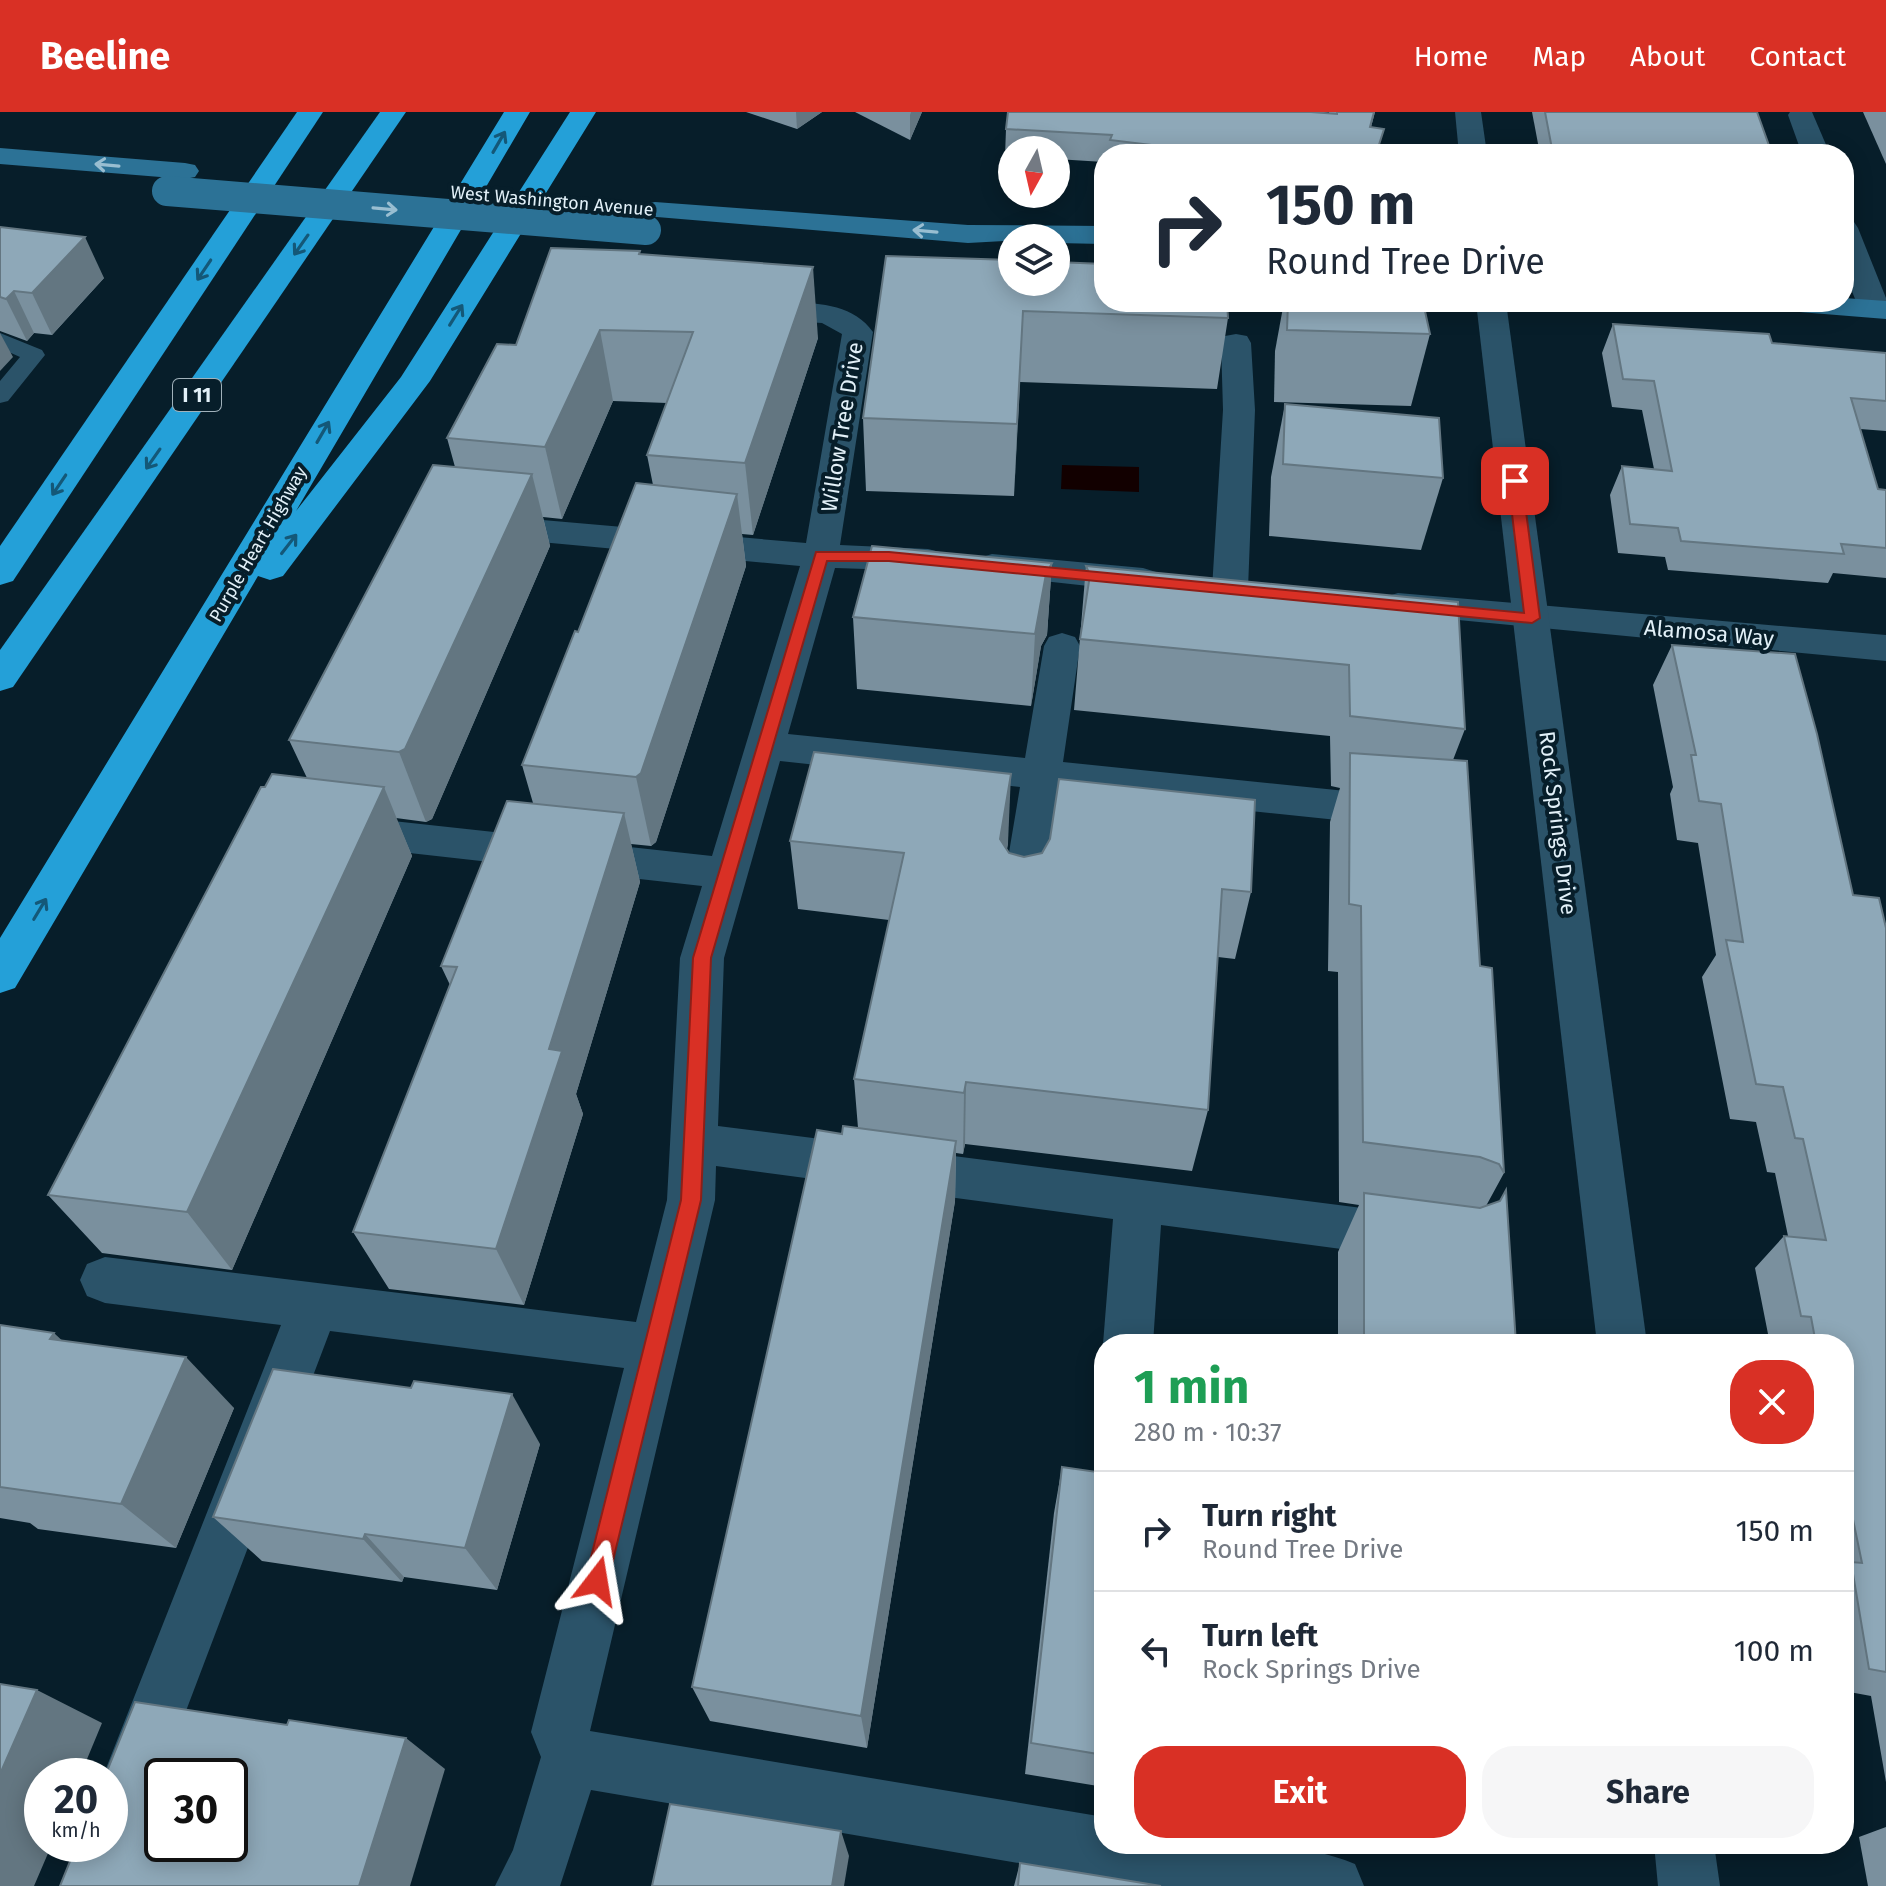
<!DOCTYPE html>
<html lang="en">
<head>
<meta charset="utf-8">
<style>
  body { margin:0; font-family:"Fira Sans",sans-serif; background:#f6f6f7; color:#1f2937; height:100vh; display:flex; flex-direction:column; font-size:30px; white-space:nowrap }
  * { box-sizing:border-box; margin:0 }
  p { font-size:26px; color:#747a83 }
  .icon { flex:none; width:44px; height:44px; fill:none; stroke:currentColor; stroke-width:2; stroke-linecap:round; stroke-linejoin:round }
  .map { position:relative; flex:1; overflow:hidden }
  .details { position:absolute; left:1094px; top:1222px; width:760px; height:520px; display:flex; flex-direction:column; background:#fff; border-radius:32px; box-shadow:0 4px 20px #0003 }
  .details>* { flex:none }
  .hud { position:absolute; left:1094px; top:32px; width:760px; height:168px; border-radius:32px; box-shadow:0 4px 20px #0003; background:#fff; color:#1f2937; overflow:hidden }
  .needle { width:52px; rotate:188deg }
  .controls { position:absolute; left:998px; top:24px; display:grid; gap:16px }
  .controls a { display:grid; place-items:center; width:72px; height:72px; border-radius:50%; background:#fff; box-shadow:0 4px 20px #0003; font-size:40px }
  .speed { position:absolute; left:24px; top:1646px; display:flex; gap:16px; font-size:40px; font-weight:700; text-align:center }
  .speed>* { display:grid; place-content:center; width:104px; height:104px; border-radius:50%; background:#fff; box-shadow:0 4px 20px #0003; line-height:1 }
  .speed small { font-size:20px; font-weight:400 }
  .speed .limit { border:4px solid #111; border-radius:12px; background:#fff; color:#111 }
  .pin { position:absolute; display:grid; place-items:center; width:68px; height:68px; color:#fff; margin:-34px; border-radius:16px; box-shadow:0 4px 12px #0006 }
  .me { position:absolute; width:88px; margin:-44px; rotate:14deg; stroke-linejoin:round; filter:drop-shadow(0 0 6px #0008) }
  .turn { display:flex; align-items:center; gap:28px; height:168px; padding:0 40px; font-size:36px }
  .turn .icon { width:104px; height:104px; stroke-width:2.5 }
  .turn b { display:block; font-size:56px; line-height:68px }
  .round { display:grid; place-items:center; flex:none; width:84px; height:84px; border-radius:32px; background:#f6f6f7 }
  .head { display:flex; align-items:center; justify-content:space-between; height:136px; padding:0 40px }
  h1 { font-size:48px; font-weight:700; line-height:60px; color:#1e9e55 }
  .action { display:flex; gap:16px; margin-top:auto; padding:16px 40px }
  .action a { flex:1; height:92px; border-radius:32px; background:#d93025; color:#fff; font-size:32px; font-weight:700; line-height:92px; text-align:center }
  .action a+a { background:#f6f6f7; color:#1f2937 }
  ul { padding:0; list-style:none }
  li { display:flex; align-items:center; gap:24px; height:120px; padding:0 40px; border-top:2px solid #e0e1e3 }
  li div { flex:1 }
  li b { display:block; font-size:30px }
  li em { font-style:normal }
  header { display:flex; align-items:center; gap:48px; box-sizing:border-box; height:112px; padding:0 40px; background:#d93025; color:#fff }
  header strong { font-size:38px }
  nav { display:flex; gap:44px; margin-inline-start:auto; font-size:28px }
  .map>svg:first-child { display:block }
  .water { fill:#120000 }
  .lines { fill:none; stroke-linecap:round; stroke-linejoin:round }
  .service { fill:#2b5369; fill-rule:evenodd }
  .minor { fill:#2b5369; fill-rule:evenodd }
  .tertiary { fill:#2b5369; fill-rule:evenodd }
  .secondary { fill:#2c7296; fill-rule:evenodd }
  .motorway { fill:#24a0d8; fill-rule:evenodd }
  .secondary-bridge { stroke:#2c7296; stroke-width:30 }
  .wall { fill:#7a909e }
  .shaded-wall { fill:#637681 }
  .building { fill:#8ea8b8; stroke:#637681; stroke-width:2; fill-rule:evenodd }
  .oneway { stroke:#145878 }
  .oneway2 { stroke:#99bed1 }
  .route { fill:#d93025; stroke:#8d1f18; stroke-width:2 }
  .labels { text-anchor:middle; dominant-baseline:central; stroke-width:8; stroke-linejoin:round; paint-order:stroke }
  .far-street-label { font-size:18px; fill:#e2f0f8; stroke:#071e2a }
  .shield { fill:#071e2a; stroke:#a0b1ba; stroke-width:2 }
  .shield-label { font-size:20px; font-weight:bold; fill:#e2f0f8 }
  .street-label { font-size:22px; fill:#e2f0f8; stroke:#071e2a }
</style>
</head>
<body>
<header>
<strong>Beeline</strong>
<nav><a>Home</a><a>Map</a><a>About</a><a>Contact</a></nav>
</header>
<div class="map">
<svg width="1886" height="1774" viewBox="0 0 1886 1774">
  <rect width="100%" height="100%" fill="#071e2a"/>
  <polygon class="water" points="1062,353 1139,355 1139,380 1061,377"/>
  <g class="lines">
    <polygon class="service" points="0,221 42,238 45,243 8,289 0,291 0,269 20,245 0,236"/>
    <g class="minor">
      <polygon points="1455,0 1481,0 1487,42 1459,42"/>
      <polygon points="1790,0 1812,0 1830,42 1802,42 1788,3"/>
      <path d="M1844,107L1854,110L1858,116L1886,186V203H1864C1844,174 1844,141 1844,107Z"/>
      <path d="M755,191C794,191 848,184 873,220L840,433L928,437L940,440L946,448L940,456L928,459L835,456L788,622L1025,646L1044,534L1049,525L1062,521L1075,525L1080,534L1063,650L1395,684L1409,688L1415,699L1409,710L1395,714L1059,679L1042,794L1036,806L1021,810L1006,806L1000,794L1020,675L780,649L724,846L718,1014L1409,1102L1426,1109L1433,1124L1426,1139L1409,1146L1161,1113L1153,1232H1104V1235L1103,1232L1113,1107L716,1054L715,1088L590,1619L1104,1705V1732C1186,1732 1278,1720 1355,1752L1364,1774H1153L591,1678L560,1774H495L513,1738L541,1645L531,1620L624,1256L330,1219L131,1744L110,1753L89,1744L83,1732H110V1664H103L281,1213L105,1191L87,1184L80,1168L87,1152L105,1145L636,1210L667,1088L680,846L702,774L347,734L333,730L327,719L333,708L347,704L712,744L800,454L486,425L474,422L469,414L474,406L486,403L806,431L842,222L822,211L744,206L740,200L744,194Z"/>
      <polygon points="1236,222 1247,224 1251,231 1255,298 1248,477 1243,485 1230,489 1217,485 1212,477 1223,298 1221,231 1225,224"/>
      <polygon points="992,442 1143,456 1156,460 1161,468 1156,476 1143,480 979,462 974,454 979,446"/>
      <polygon points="1398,481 1886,523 1886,549 1385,501 1380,493 1385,485"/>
    </g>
    <g class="tertiary">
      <polygon points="1476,190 1506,190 1647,1232 1597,1232"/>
      <polygon points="1654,1732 1714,1732 1720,1774 1658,1774"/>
    </g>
    <g class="secondary">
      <polygon points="0,36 185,51 195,53 199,59 195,65 185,67 0,52"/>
      <polygon points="655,90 968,113 1104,114 1104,132 1056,131 1056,126 968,131 645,104 641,98 645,92"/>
      <polygon points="1844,186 1886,189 1886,207 1787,199 1776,196 1772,190 1844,190"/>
    </g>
    <g class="motorway">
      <polygon points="297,0 323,0 13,469 0,473 0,434"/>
      <polygon points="380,0 406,0 13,575 0,579 0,538"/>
      <polygon points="504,0 530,0 296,399 401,265 570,0 596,0 430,269 283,464 270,468 258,464 15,876 0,881 0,826"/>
    </g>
    <polyline class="secondary-bridge" points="167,79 646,118"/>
  </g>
  <g class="wall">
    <polygon points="746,0 822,0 797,17"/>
    <polygon points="855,0 922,0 910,28"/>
    <polygon points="1329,0 1375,0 1371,15 1378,42 1104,42 1104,50 1056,47 1056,38 1012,38 1012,45 1005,44 1006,17 1329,1"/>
    <polygon points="1532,0 1757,0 1772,42 1540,42"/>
    <polygon points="1863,0 1886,0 1886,52"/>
    <polygon points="0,115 104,166 52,223 34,221 27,229 0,219"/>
    <polygon points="640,139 640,143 818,226 753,423 742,422 746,454 656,730 651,734 631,732 640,770 576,982 583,1002 524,1193 389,1177 353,1120 450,873 441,854 533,691 522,653 578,520 653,373 647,343 667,291 613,289 562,407 543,405 550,434 432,707 426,710 396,706 412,744 232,1158 102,1141 48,1083 265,675 307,666 289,628 455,355 447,326 516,233"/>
    <polygon points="886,144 1228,206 1217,277 1020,270 1014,384 866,379 863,306"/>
    <polygon points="1284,190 1423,190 1430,222 1411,294 1274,290 1275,239"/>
    <polygon points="1613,212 1772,231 1886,241 1886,319 1860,317 1878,377 1886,378 1886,466 1833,461 1828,471 1668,458 1665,445 1618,441 1610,383 1622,354 1654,357 1642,298 1612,295 1602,241"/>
    <polygon points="1285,292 1443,366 1421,438 1269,424 1271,365"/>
    <polygon points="1052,451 1047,523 1041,534 1031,594 857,577 853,505"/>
    <polygon points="1086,454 1458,490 1465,617 1453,648 1504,1061 1486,1094 1516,1232 1338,1232 1338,1140 1359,1093 1339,1090 1338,860 1328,859 1330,710 1340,676 1331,674 1330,624 1074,598"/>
    <polygon points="1672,533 1853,783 1886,816 1886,1670 1871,1584 1844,1579 1844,1232 1770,1232 1755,1156 1784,1124 1788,1124 1775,1061 1767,1060 1756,1010 1730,1007 1702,865 1716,843 1698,731 1677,728 1670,682 1673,675 1653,573"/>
    <polygon points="790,729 1008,731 1007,737 1009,741 1024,745 1251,780 1235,847 1218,845 1208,998 1192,1059 965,1032 963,1042 956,1041 955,1089 867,1636 710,1609 692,1575 842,1022 858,1016 854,967 889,808 798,797"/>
    <polygon points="0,1213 62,1229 234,1296 176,1436 38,1417 30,1411 0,1406"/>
    <polygon points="540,1332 497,1478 404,1465 402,1470 262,1449 213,1405"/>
    <polygon points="1062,1355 1104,1361 1104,1675 1025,1662 1054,1401"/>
    <polygon points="1886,1715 1886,1774 1868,1774 1859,1725"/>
    <polygon points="1020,1751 1161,1774 1014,1774"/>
  </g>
  <g class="shaded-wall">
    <polygon points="796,0 822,0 797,17"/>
    <polygon points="911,0 922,0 910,28 910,3"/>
    <polygon points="85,125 104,166 52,223 32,181"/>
    <polygon points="813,155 818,226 753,423 745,351"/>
    <polygon points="14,179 34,221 27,229 6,187"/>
    <polygon points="1023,199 1014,384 1017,312"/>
    <polygon points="600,218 613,289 562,407 545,335"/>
    <polygon points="0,221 13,245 0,259"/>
    <polygon points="532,362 550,434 432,707 426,710 399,640"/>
    <polygon points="737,382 746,454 656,730 651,734 636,665"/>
    <polygon points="1052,451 1047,523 1041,534 1031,594 1035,522 1046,462"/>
    <polygon points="1011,662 1008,731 997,795 1000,727"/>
    <polygon points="384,675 412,744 232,1158 187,1100"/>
    <polygon points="624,701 640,770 576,982 583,1002 524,1193 496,1137 549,937"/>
    <polygon points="966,970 965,1032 963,1042 964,981"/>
    <polygon points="956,1029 955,1089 867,1636 861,1604"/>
    <polygon points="54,1221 110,1273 50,1227"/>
    <polygon points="186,1245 234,1296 176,1436 121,1392"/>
    <polygon points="512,1282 540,1332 497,1478 465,1436"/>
    <polygon points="365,1422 404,1465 402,1470 363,1427"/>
    <polygon points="37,1578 102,1611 80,1664 42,1664 42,1732 52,1732 34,1774 0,1774 0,1662"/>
    <polygon points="406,1626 445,1657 410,1774 359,1774"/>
    <polygon points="841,1719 849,1744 844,1774 832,1774"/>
  </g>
  <g class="building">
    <polygon points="1008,0 1311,0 1337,2 1337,0 1374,0 1370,15 1384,17 1376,42 1209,42 1210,40 1110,28 1112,23 1006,17"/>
    <polygon points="1545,0 1757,0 1772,42 1553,42"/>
    <polygon points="0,115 85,125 32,181 14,179 6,187 0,185"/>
    <polygon points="551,136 640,139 639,142 813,155 745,351 647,343 693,220 600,218 545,335 447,326 497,232 516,233"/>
    <polygon points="886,144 1012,148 1012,170 1056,170 1056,150 1104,152 1104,190 1227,190 1228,206 1023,199 1017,312 863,306"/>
    <polygon points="1288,190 1423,190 1430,222 1287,218"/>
    <polygon points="1613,212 1769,222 1772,231 1886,241 1886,289 1851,286 1878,377 1886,378 1886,436 1841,432 1844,442 1681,429 1678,416 1630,412 1622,354 1672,359 1654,269 1623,267"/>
    <polygon points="1285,292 1439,306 1443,366 1283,352"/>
    <polygon points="433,353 532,362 405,637 399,640 289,628"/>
    <polygon points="636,371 737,382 641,661 636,665 522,653 575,519 578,520"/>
    <polygon points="872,434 1052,451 1046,462 1035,522 853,505"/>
    <polygon points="1086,454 1458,490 1465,617 1350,604 1349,553 1080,527 1090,463"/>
    <polygon points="1672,533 1795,542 1817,622 1853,783 1879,786 1886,816 1886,1560 1869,1557 1851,1450 1862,1451 1844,1364 1844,1232 1816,1232 1811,1205 1801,1204 1784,1124 1826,1128 1803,1027 1795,1026 1783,975 1756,972 1726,828 1743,830 1721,692 1699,689 1691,643 1696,643"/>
    <polygon points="814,640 1011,662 1000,727 1009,741 1024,745 1042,741 1050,727 1059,667 1255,688 1251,780 1222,777 1208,998 966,970 964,981 854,967 904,741 790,729"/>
    <polygon points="1350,641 1467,649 1480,854 1492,856 1504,1061 1499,1052 1480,1045 1363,1030 1361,794 1349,792"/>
    <polygon points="272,662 384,675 187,1100 48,1083 261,675 265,675"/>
    <polygon points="507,689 624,701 549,937 562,939 496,1137 353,1120 457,855 441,854"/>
    <polygon points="843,1014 956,1029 861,1604 692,1575 817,1018 842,1022"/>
    <polygon points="1506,1078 1516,1232 1364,1232 1364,1081 1480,1096 1500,1089"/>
    <polygon points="0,1213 54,1221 50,1227 186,1245 121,1392 0,1375"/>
    <polygon points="273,1257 411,1276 414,1269 512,1282 465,1436 365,1422 363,1427 213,1405"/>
    <polygon points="1062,1355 1104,1361 1104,1643 1031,1631"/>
    <polygon points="0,1572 37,1578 0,1662"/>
    <path d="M135,1590L287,1613L289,1608L406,1626L359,1774H60L77,1732H110V1664H105ZM162,1664H230V1732H162Z"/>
    <polygon points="670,1692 841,1719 832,1774 652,1774"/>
    <polygon points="1020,1751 1161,1774 1018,1774"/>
  </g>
  <defs><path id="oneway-shaft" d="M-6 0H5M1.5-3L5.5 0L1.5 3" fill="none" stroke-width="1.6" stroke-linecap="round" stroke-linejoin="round" transform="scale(2)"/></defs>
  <g class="oneway">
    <use href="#oneway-shaft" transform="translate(499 30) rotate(-60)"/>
    <use href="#oneway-shaft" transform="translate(301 133) rotate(125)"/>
    <use href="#oneway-shaft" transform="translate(204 158) rotate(124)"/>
    <use href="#oneway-shaft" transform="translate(456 203) rotate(-58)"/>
    <use href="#oneway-shaft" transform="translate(323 320) rotate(-60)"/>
    <use href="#oneway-shaft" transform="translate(153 347) rotate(125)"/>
    <use href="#oneway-shaft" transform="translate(59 373) rotate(124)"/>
    <use href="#oneway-shaft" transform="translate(289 432) rotate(-52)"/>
    <use href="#oneway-shaft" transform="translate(40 797) rotate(-59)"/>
  </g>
  <g class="oneway2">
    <use href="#oneway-shaft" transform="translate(107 53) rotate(-175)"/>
    <use href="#oneway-shaft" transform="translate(385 97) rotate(5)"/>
    <use href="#oneway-shaft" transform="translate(925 119) rotate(-175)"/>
  </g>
  <polygon class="route" points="1515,365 1522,369 1540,506 1532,511 889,449 827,449 711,846 701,1088 608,1469 605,1477 597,1480 589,1477 585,1469 681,1088 693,846 816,440 889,440 1524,501 1508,369"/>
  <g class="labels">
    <g class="far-street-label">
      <text transform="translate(552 89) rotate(5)">West Washington Avenue</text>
      <text transform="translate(258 432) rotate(-60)">Purple Heart Highway</text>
    </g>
    <rect class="shield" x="173" y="267" width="48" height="32" rx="6"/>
    <g class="shield-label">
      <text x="197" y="283">I 11</text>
    </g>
    <g class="street-label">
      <text transform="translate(842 315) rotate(-81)">Willow Tree Drive</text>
      <text transform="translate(1709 521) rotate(5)">Alamosa Way</text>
      <text transform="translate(1558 711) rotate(83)">Rock Springs Drive</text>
    </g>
  </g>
</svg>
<div class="controls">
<a><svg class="needle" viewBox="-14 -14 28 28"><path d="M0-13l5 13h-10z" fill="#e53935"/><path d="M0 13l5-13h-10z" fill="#747a83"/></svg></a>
<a><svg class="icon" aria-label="layers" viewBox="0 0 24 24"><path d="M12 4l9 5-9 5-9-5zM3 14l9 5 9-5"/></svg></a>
</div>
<div class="speed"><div>20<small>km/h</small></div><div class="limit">30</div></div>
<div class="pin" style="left:1515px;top:369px;background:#d93025"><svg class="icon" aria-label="arrive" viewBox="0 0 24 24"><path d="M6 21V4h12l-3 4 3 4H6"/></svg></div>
<svg class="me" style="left:597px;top:1469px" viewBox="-20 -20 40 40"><path d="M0-17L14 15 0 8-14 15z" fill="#d93025" stroke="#fff" stroke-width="4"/></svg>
<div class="hud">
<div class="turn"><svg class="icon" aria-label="right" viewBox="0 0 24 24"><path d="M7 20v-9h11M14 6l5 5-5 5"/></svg><div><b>150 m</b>Round Tree Drive</div></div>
</div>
<section class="details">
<div class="head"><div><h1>1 min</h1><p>280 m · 10:37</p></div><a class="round" style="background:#d93025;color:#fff"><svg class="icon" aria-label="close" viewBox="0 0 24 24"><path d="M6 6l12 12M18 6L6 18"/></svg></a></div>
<ul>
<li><svg class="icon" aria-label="right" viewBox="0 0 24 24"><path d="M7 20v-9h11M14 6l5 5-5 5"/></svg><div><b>Turn right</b><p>Round Tree Drive</p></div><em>150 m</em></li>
<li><svg class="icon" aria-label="left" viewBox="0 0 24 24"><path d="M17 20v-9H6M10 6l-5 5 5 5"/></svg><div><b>Turn left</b><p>Rock Springs Drive</p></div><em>100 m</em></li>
</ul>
<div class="action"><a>Exit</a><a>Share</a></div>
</section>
</div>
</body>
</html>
